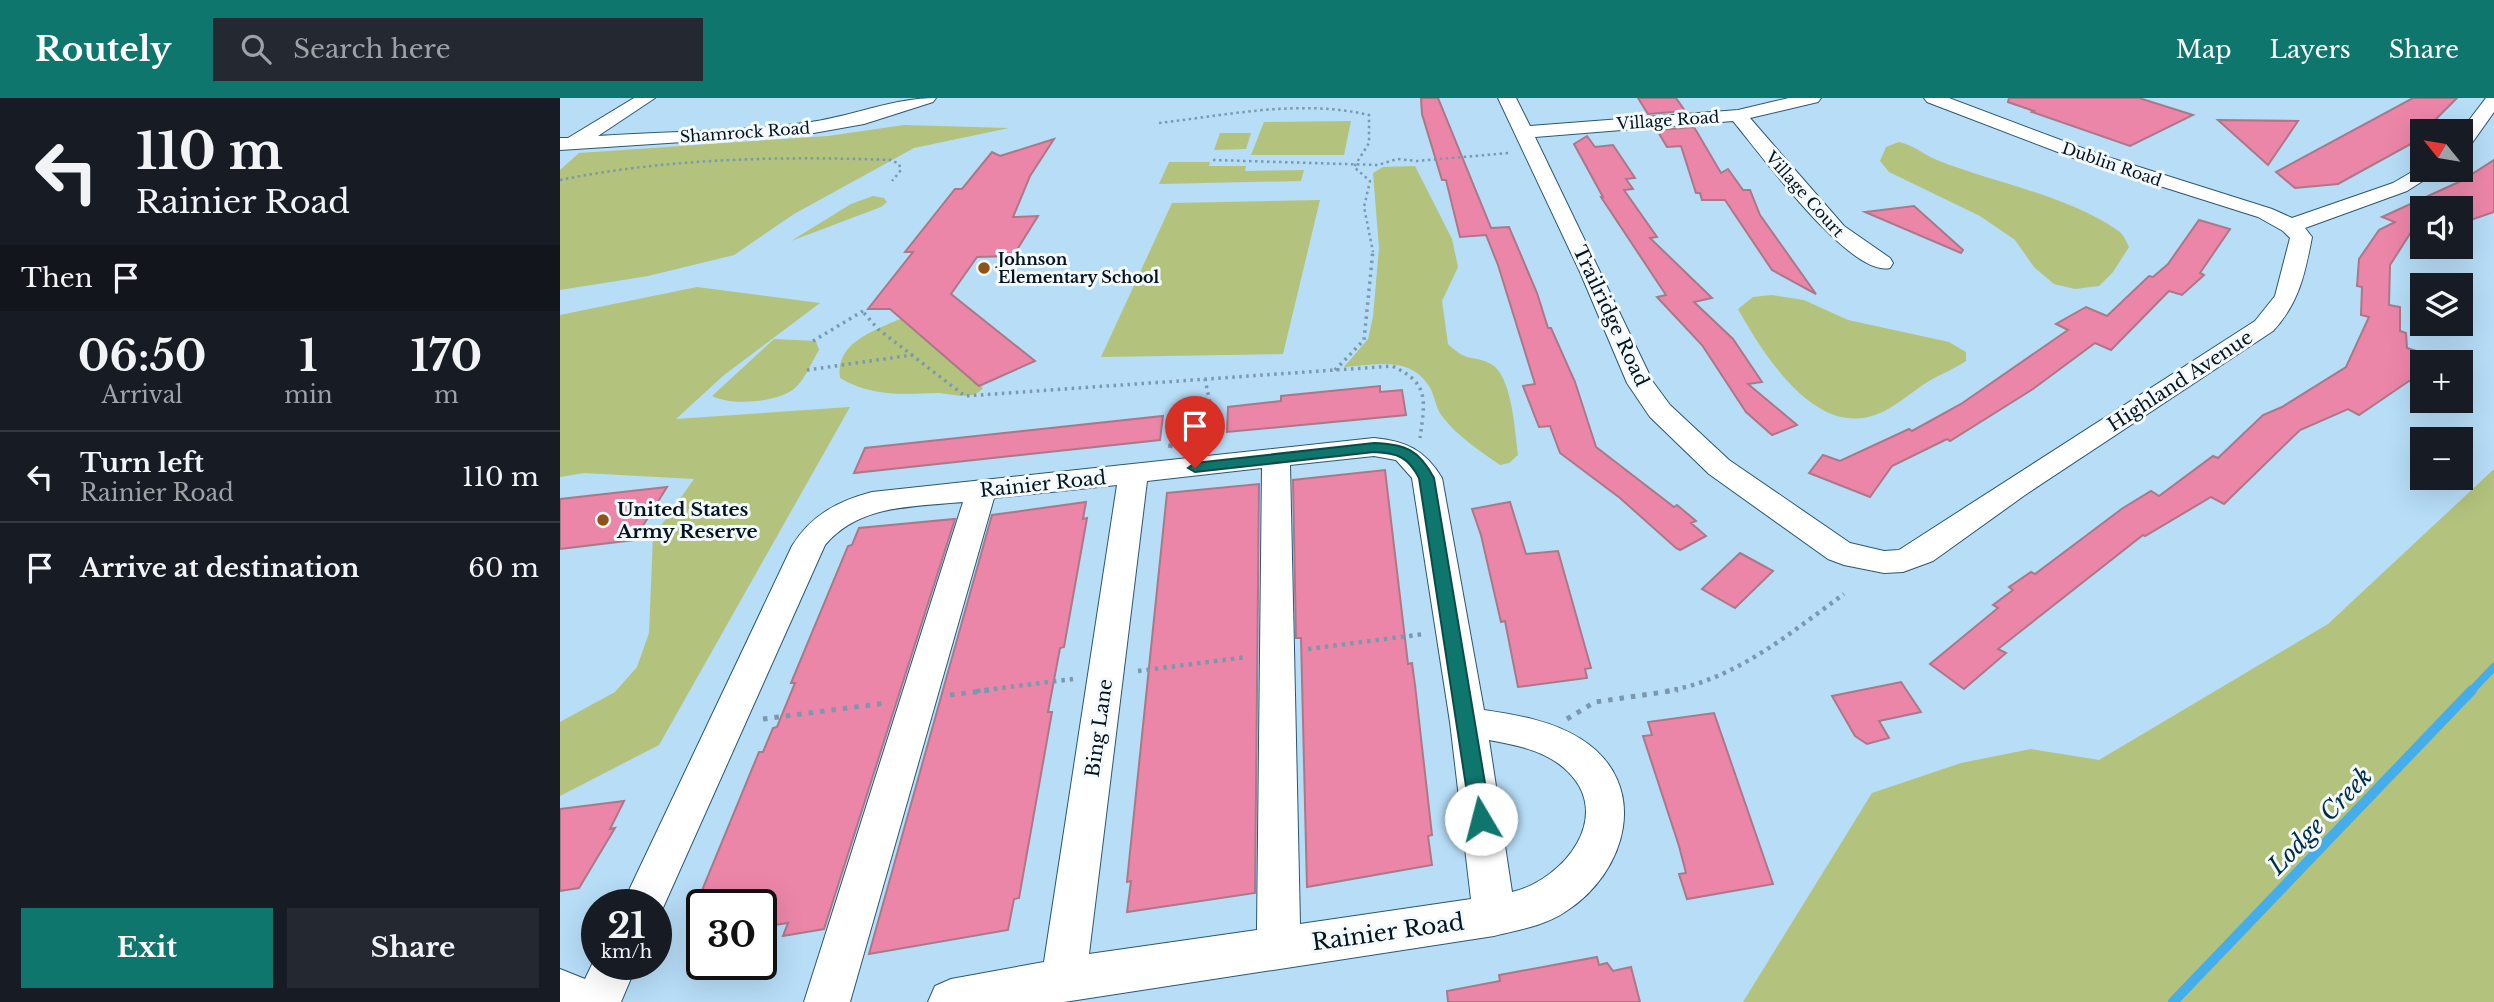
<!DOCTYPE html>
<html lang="en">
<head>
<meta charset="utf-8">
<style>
  body { margin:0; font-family:"Libre Baskerville",serif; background:#242831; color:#f1f3f6; height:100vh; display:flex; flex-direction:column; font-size:26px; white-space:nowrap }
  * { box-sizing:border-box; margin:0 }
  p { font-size:23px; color:#9ea1a6 }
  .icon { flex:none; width:38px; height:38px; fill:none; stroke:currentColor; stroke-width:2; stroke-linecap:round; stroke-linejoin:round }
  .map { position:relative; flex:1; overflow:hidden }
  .details { display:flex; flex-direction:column; background:#171b24; width:560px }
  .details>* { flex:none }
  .banner { background:#171b24; color:#f1f3f6; overflow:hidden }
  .needle { width:46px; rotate:300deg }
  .tools { position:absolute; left:1850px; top:21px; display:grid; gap:14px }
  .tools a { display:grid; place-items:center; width:63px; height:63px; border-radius:0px; background:#171b24; box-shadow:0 7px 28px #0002; font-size:35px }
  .speed { position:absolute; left:21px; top:791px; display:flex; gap:14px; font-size:35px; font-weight:700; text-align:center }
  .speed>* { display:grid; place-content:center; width:91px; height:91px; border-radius:50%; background:#171b24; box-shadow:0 7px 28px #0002; line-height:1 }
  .speed small { font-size:18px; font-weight:400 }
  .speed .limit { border:4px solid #111; border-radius:10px; background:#fff; color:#111 }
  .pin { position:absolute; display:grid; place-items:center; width:60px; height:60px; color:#fff; margin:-72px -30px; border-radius:50% 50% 50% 0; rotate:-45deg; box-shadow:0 0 7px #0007 }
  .pin .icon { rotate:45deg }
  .me { position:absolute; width:77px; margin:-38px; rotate:352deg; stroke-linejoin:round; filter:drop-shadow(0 0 5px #0008) }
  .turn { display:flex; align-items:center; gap:24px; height:147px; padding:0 21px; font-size:32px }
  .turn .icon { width:91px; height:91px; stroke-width:2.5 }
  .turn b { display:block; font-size:49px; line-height:60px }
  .then { display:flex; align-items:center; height:66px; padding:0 21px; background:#0003; gap:14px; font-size:26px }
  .eta { display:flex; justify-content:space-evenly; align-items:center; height:119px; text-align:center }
  .eta b { font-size:42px; font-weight:700; line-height:49px }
  .action { display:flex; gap:14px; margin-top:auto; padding:14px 21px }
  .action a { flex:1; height:80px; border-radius:0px; background:#0f766e; color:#fff; font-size:28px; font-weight:700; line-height:80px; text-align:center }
  .action a+a { background:#242831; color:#f1f3f6 }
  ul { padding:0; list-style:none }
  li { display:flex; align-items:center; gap:21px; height:91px; padding:0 21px; border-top:2px solid #363941 }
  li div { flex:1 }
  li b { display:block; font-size:26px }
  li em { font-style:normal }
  header { display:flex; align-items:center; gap:42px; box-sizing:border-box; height:98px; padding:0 35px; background:#0f766e; color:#fff }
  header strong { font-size:33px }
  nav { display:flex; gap:38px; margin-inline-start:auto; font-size:24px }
  .search { width:490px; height:63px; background:#242831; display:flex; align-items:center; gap:18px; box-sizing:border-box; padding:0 24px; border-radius:0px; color:#9ea1a6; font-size:26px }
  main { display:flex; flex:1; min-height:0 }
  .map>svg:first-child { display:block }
  .green { fill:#b3c27d }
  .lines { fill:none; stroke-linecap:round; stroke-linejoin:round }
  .stream-far1 { stroke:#46adeb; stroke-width:8 }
  .stream { stroke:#46adeb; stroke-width:10 }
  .building { fill:#ec86a9; stroke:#ab7888; stroke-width:2 }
  .minor-casing { stroke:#2b5773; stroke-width:2 }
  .path-far3 { stroke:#7a99ae; stroke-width:2.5; stroke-dasharray:2.5 3.5; stroke-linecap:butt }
  .path-far2 { stroke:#7a99ae; stroke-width:3.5; stroke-dasharray:2.5 4.5; stroke-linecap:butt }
  .path-far1 { stroke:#7a99ae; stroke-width:4.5; stroke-dasharray:3.5 5; stroke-linecap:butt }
  .path { stroke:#7a99ae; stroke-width:5; stroke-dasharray:4.5 7; stroke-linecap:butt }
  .minor { fill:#fff; fill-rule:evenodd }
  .route { fill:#0f766e; stroke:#0a4d48; stroke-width:2 }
  .poi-dot { fill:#905216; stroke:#f4f9fc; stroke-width:2.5 }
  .labels { text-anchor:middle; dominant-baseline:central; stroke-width:6; stroke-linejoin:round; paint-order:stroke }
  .far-street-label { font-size:16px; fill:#041521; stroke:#f4f9fc }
  .far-poi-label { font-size:16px; font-weight:bold; fill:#041521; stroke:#f4f9fc; text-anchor:start }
  .street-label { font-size:19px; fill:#041521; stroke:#f4f9fc }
  .poi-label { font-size:19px; font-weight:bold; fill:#041521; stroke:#f4f9fc; text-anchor:start }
  .near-street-label { font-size:23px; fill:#041521; stroke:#f4f9fc }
  .near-water-label { font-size:24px; font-style:italic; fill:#012e47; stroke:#f4f9fc }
</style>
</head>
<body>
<header>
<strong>Routely</strong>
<div class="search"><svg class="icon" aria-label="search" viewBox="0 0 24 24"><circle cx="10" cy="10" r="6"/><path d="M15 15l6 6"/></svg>Search here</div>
<nav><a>Map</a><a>Layers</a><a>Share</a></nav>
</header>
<main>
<section class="details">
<div class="banner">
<div class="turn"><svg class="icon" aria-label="left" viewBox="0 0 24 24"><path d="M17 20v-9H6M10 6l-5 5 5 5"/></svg><div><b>110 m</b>Rainier Road</div></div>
<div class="then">Then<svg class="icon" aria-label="arrive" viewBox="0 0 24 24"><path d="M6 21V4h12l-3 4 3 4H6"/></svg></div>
</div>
<div class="eta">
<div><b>06:50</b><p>Arrival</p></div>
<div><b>1</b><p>min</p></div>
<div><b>170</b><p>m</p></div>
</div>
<ul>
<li><svg class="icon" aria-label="left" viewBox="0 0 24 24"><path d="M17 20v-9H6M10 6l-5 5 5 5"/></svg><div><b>Turn left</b><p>Rainier Road</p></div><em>110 m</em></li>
<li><svg class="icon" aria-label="arrive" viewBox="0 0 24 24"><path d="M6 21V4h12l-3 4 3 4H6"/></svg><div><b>Arrive at destination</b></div><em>60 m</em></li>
</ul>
<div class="action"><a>Exit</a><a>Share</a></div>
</section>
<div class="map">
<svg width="1934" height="904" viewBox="0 0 1934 904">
  <rect width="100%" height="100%" fill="#b7ddf7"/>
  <g class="green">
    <polygon points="791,23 784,57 691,57 704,24"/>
    <polygon points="344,27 449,30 354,50 234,116 174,157 88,178 0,192 0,72 19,55 268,38"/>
    <polygon points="660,35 691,35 686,51 654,52"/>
    <path d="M1339,44C1354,47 1364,57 1377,62C1434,85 1507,97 1557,132C1563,135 1566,143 1569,149L1553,174L1539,188L1515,191L1494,186L1474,169L1455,142L1420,118L1329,74L1320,63L1326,49Z"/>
    <polygon points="609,64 650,64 649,68 686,68 685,73 744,72 741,83 599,86"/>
    <path d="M855,68L892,141L898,169L882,203L888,246C909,266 912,256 931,266C952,277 955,334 958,357L949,365L940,367C919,352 898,339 882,318C875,309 875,297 869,288C850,257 813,267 784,269L808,241L813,219L819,150L813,75L823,69Z"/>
    <polygon points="313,98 324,100 327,104 321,109 231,143 291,106"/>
    <polygon points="760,102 723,256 541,259 612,105"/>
    <polygon points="137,189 260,205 164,277 116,321 290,309 99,647 0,698 0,624 55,594 77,569 89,535 93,439 134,381 24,375 0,379 0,217"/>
    <path d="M1212,197L1244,202L1288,222L1389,244L1406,254V263C1394,271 1381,276 1369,283C1351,294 1335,310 1315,317C1254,339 1202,254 1178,211L1193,199Z"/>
    <path d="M340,221L423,290C412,304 392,295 377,295C342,296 312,299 280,280C275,245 313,233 340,221Z"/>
    <path d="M214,241L256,243L259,252C252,263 245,281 236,289C219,305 171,308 152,298Z"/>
    <polygon points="1934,371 1934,904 1183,904 1312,695 1401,665 1471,651 1539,662 1768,526"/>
  </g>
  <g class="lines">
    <polyline class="stream-far1" points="1911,593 1934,569"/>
    <polyline class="stream" points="1613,904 1912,592"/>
  </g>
  <g class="building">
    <polygon points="861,0 878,0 931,130 949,129 977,195 988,230 991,230 1015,284 1036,349 1114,409 1117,407 1136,423 1131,425 1146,438 1120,452 1116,450 1060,400 1000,355 990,328 979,329 963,288 975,286 938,167 926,137 900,139 886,82 882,82 862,16"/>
    <polygon points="1078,0 1116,0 1125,13 1088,16"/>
    <polygon points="1449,0 1579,0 1633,17 1570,48 1472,14 1474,13 1448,4"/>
    <polygon points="1853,0 1897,0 1873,24 1878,25 1868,33 1862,33 1858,42 1778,86 1735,90 1716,74"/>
    <polygon points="1658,22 1738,23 1708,67"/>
    <polygon points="1134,29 1161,75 1168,71 1183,92 1190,92 1200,117 1256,196 1212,172 1165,102 1142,102 1140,95 1136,95 1121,48 1107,49 1097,32"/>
    <polygon points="1027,38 1035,49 1053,47 1075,80 1066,81 1073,91 1064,92 1097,139 1090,140 1152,200 1134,204 1173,241 1202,284 1188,286 1237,327 1212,337 1186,314 1142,247 1097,199 1106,197 1041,99 1043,99 1014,46"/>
    <polygon points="494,41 470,78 453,119 478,118 453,158 417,159 391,196 475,263 419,288 330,211 308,211 353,154 345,154 395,91 402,91 432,54 440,58"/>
    <polygon points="1934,62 1934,114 1902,125 1900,110 1862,109 1862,135 1853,131 1830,167 1829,207 1840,209 1840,233 1846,235 1847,250 1866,256 1862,264 1862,287 1849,283 1799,317 1788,311 1740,332 1664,406 1651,399 1585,438 1583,437 1438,551 1446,555 1404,591 1370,566 1438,510 1433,507 1453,492 1449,489 1471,474 1475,476 1563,410 1591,393 1599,398 1653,358 1658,360 1703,317 1722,309 1786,269 1809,219 1801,217 1802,189 1797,188 1799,161 1819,132 1835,124 1822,119 1901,83"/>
    <polygon points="1354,108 1403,152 1401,155 1305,114"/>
    <polygon points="1639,122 1670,131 1640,175 1644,177 1622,197 1609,193 1551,252 1535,245 1473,291 1390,343 1387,341 1332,368 1310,399 1249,375 1263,357 1280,363 1349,331 1352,333 1401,306 1508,232 1496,226 1526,209 1547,218 1589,178 1593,179 1608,166"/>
    <polygon points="820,288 820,294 842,292 846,317 667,334 668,309 721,303 721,298"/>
    <polygon points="603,318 600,342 294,375 305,350"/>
    <polygon points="825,372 848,566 852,565 855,587 872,737 868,738 872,767 747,789 741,540 736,540 733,382"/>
    <polygon points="699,386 695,795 567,814 571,783 567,784 570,754 607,395"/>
    <polygon points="107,389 74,442 0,451 0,401"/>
    <polygon points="526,404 523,421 527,420 504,549 500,550 488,614 492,614 459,800 454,801 448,832 309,856 432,417"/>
    <polygon points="950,404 966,456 998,453 1031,570 1025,571 1027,580 958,589 945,523 941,524 921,437 912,411"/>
    <polygon points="395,421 264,831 223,838 228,825 201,829 201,807 136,807 199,654 203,654 213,630 217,629 235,585 231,585 288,448 292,447 299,430"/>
    <polygon points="1180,455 1213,473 1175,510 1142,491"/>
    <polygon points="1341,584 1361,614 1319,623 1329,640 1307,646 1295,638 1272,598"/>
    <polygon points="1154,615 1213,786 1127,801 1119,776 1126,775 1119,748 1083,638 1092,637 1088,624"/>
    <polygon points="64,703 50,731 55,730 19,790 0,793 0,711"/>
    <polygon points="1037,859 1039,867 1047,865 1053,873 1071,869 1080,904 888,904 887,893 940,883 939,877"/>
  </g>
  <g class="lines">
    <defs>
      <g id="minor">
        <path d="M74,0H95L38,38C108,33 181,34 251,24C293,18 333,0 376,0L373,4L304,26L248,36L0,52V40H8Z"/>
        <path d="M938,0H956L970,28L1178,12L1229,0H1261L1258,4L1190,20L1284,128L1330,160L1333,165L1330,170C1290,180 1199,54 1173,23L975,39L1093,284L1110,307L1169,362L1290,445L1324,453L1339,452L1695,223L1715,198L1730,140L1723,133L1698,119L1524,64L1367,4L1364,0H1389L1538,56L1712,111L1732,120L1833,85L1862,68V72H1880L1847,93L1745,130L1752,139C1745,176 1739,205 1713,233L1465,397L1373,463L1343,474L1324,475L1284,467L1268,461L1149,376L1090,319L1067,285L1020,174Z"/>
        <polygon points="1926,0 1934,0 1934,14 1907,52 1900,54 1900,34"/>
        <path d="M814,340C846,343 865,352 882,380L924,612C957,617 993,623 1021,641C1092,686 1067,775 1005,814C984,828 958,832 934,838L504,904H368L375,888L391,881L484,864L557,387L434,400L290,904H244L403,404C353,409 300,406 265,447L98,821L96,807H62L232,448C251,417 278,403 312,394ZM814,358L836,362L852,380L890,624L911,801L740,826L730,367ZM702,370L697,832L529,856L587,383ZM929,642C956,647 983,652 1004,670C1057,716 1004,782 952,794Z"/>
        <polygon points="37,856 37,866 77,866 61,904 0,904 0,871 25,881"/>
      </g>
    </defs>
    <use href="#minor" class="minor-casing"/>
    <g class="path-far3">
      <path d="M599,25C668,17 740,1 809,17V45L794,69L810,83L804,109L813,154"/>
      <polyline points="653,62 818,67 837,61 857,63 949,55"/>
      <path d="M0,82C108,60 222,58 331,62L339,66L341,72L332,83"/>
    </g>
    <g class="path-far2">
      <path d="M304,215L318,231L405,298L832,268C870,285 865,303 860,340"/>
      <polyline points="253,243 303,213"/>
      <polyline points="247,272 352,257"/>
      <polyline points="775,272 804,242 813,152"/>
      <polyline points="610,348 613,333 650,305 645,281"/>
    </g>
    <g class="path-far1">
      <polyline points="610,350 611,346"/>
      <polyline points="748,551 864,536"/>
      <polyline points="578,573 687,559"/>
      <polyline points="417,593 513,581"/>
      <path d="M1106,593C1174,583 1230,535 1284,496"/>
    </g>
    <g class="path">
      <polyline points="390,597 431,592"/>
      <polyline points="203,621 326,605"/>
      <polyline points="1007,621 1035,604 1118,592"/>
    </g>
    <use href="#minor" class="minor"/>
  </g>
  <path class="route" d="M814,345C846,346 859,352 874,380L931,721L928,727L921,730L914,727L911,721L859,380C848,359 838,355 814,354L635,374L628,370L635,365Z"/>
  <g class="poi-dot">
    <circle cx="424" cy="170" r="7"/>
    <circle cx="43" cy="422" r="7"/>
  </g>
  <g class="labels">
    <g class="far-street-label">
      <text transform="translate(1108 22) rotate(-4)">Village Road</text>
      <text transform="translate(185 34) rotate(-4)">Shamrock Road</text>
      <text transform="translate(1552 66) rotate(19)">Dublin Road</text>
      <text transform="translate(1245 96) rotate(48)">Village Court</text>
    </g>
    <g class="far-poi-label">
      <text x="438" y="161">Johnson<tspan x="438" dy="18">Elementary School</tspan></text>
    </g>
    <g class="street-label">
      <text transform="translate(1051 218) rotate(65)">Trailridge Road</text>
      <text transform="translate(1620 283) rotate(-33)">Highland Avenue</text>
      <text transform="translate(483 386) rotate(-6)">Rainier Road</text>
      <text transform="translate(539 630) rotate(-82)">Bing Lane</text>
    </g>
    <g class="poi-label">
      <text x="57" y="411">United States<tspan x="57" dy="22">Army Reserve</tspan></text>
    </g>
    <g class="near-street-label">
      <text transform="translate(828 834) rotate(-8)">Rainier Road</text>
    </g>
    <g class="near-water-label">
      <text transform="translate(1760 723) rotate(-46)">Lodge Creek</text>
    </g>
  </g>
</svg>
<div class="tools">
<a><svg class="needle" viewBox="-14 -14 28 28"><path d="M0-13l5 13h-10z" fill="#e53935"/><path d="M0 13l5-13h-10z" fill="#9ea1a6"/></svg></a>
<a><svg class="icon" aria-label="sound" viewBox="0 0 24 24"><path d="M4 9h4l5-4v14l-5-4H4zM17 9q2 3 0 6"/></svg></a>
<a><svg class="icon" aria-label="layers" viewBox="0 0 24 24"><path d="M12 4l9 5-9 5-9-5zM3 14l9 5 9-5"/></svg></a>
<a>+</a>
<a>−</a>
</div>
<div class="speed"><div>21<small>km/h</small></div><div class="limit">30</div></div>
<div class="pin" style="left:635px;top:370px;background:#d93025"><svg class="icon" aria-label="arrive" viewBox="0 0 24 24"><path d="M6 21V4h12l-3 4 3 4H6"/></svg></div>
<svg class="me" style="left:921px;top:721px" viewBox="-20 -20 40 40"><circle r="19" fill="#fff"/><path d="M0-13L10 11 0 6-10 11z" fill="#0f766e"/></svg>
</div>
</main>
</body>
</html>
